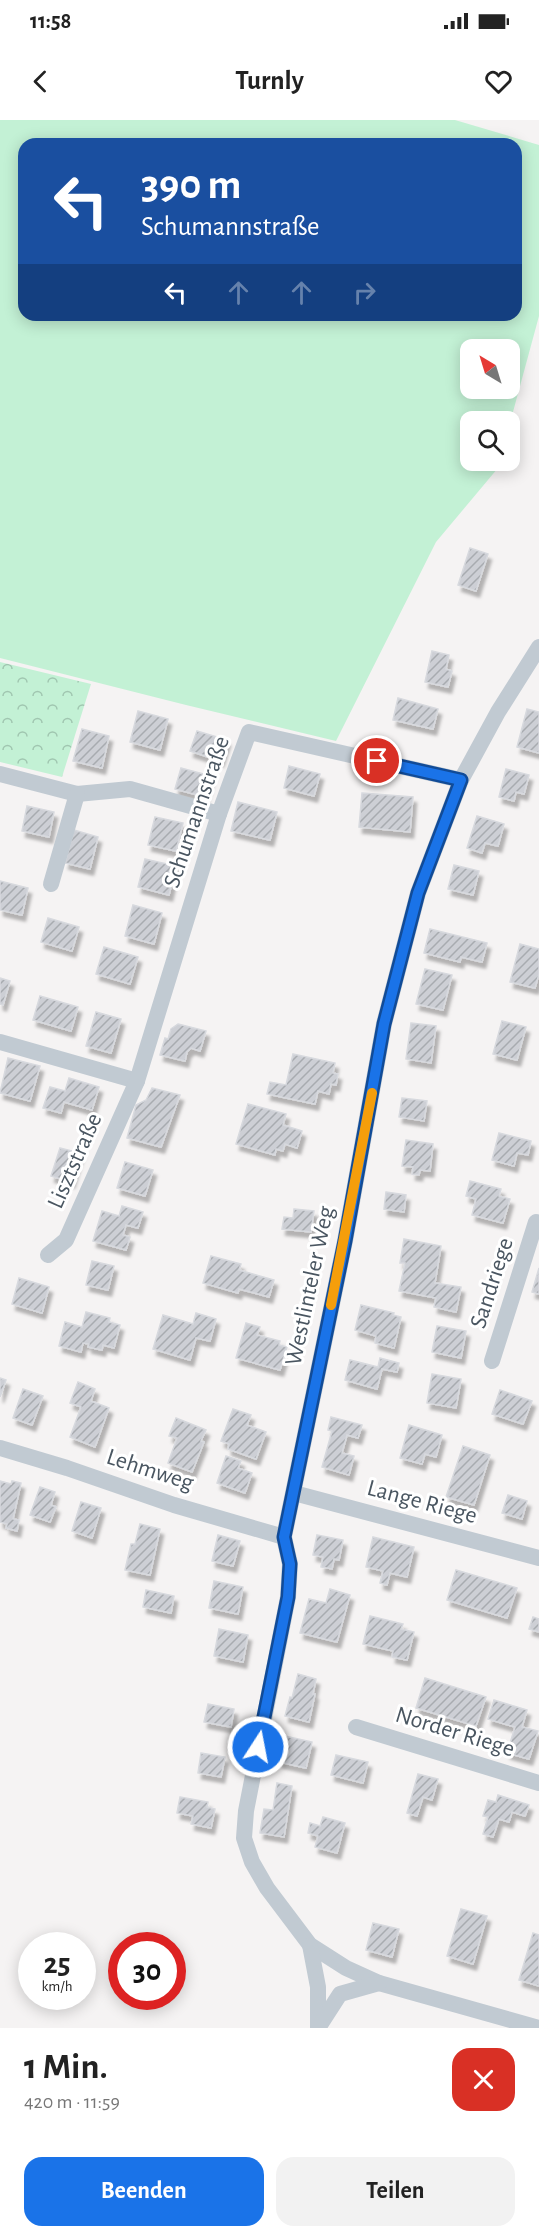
<!DOCTYPE html>
<html lang="de">
<head>
<meta charset="utf-8">
<style>
  body { margin:0; font-family:"Alegreya Sans",sans-serif; background:#f2f2f2; color:#222; height:100vh; display:flex; flex-direction:column; font-size:22px; white-space:nowrap }
  * { box-sizing:border-box; margin:0 }
  p { font-size:20px; color:#767676 }
  .icon { flex:none; width:33px; height:33px; fill:none; stroke:currentColor; stroke-width:2; stroke-linecap:round; stroke-linejoin:round }
  .map { position:relative; height:1908px; overflow:hidden }
  .sheet { display:flex; flex-direction:column; background:#fff; flex:1 }
  .sheet>* { flex:none }
  .top-card { position:absolute; left:18px; top:18px; width:504px; height:183px; border-radius:18px; box-shadow:0 3px 15px #0003; background:#1a4fa0; color:#fff; overflow:hidden }
  .needle { width:39px; rotate:322deg }
  .buttons { position:absolute; left:460px; top:219px; display:grid; gap:12px }
  .buttons a { display:grid; place-items:center; width:60px; height:60px; border-radius:12px; background:#fff; box-shadow:0 3px 15px #0003; font-size:30px }
  .speed { position:absolute; left:18px; top:1812px; display:flex; gap:12px; font-size:30px; font-weight:700; text-align:center }
  .speed>* { display:grid; place-content:center; width:78px; height:78px; border-radius:50%; background:#fff; box-shadow:0 3px 15px #0003; line-height:1 }
  .speed small { font-size:15px; font-weight:400 }
  .speed .limit { border:9px solid #d22; background:#fff; color:#111 }
  .pin { position:absolute; display:grid; place-items:center; width:51px; height:51px; color:#fff; margin:-26px; border:3px solid #fff; border-radius:50%; box-shadow:0 2px 6px #0007 }
  .me { position:absolute; width:66px; margin:-33px; rotate:11deg; stroke-linejoin:round; filter:drop-shadow(0 0 4px #0008) }
  .turn { display:flex; align-items:center; gap:21px; height:126px; padding:0 24px; font-size:27px }
  .turn .icon { width:78px; height:78px; stroke-width:2.5 }
  .turn b { display:block; font-size:42px; line-height:51px }
  .lanes { display:flex; align-items:center; height:57px; padding:0 24px; background:#0003; justify-content:center; gap:30px; direction:ltr }
  .lanes .off { opacity:.35 }
  .round { display:grid; place-items:center; flex:none; width:63px; height:63px; border-radius:18px; background:#f2f2f2 }
  .overview { display:flex; align-items:center; justify-content:space-between; height:102px; padding:0 24px }
  h1 { font-size:36px; font-weight:700; line-height:45px }
  .action { display:flex; gap:12px; margin-top:auto; padding:12px 24px }
  .action a { flex:1; height:69px; border-radius:18px; background:#1a73e8; color:#fff; font-size:24px; font-weight:700; line-height:69px; text-align:center }
  .action a+a { background:#f2f2f2; color:#222 }
  .status { display:flex; justify-content:space-between; align-items:center; height:42px; padding:0 30px; background:#fff; direction:ltr }
  .status svg { height:16px; fill:currentColor }
  header { display:flex; justify-content:space-between; align-items:center; height:78px; padding:0 24px; background:#fff; font-size:27px; font-weight:700 }
  .map>svg:first-child { display:block }
  .grass { fill:#c3f1d5; fill-rule:evenodd }
  .park { fill:url(#park-crowns) }
  .building { fill:url(#building-hatch); stroke:#d7d9de; stroke-width:1.5; filter:url(#shadow) }
  .lines { fill:none; stroke-linecap:round; stroke-linejoin:round }
  .minor { stroke:#c1cad2; stroke-width:16 }
  .route-casing { stroke:#114b97; stroke-width:15 }
  .route { stroke:#1a73e8; stroke-width:10 }
  .slow { stroke:#f59e0b; stroke-width:10 }
  .labels { text-anchor:middle; dominant-baseline:central; stroke-width:6; stroke-linejoin:round; paint-order:stroke }
  .street-label { font-size:24px; fill:#4a5661; stroke:#fff }
</style>
</head>
<body>
<div class="status"><b>11:58</b><svg viewBox="0 0 49 12"><path d="M0 12V9h3v3zM5 12V6h3v6zM10 12V3h3v9zM15 12V0h3v12zM26 1h20v11H26zM47 4h2v5h-2z"/></svg></div>
<header><svg class="icon" aria-label="back" viewBox="0 0 24 24"><path d="M15 5l-7 7 7 7"/></svg>Turnly<svg class="icon" aria-label="heart" viewBox="0 0 24 24"><path d="M12 20l-8-8c-3-5 5-10 8-4 3-6 11-1 8 4z"/></svg></header>
<div class="map">
<svg width="539" height="1908" viewBox="0 0 539 1908">
  <defs>
    <pattern id="park-crowns" width="20" height="18" patternUnits="userSpaceOnUse" patternTransform="scale(1.5)"><rect width="20" height="18" fill="#c3f1d5"/><path d="M2 6a3 3 0 1 1 6 0M12 15a3 3 0 1 1 6 0" fill="none" stroke="#a0c6b0"/></pattern>
    <pattern id="building-hatch" width="6" height="6" patternUnits="userSpaceOnUse" patternTransform="scale(1.5)"><rect width="6" height="6" fill="#cdcfd5"/><path d="M-1 1l2-2M0 6l6-6M5 7l2-2" fill="none" stroke="#a8abb0"/></pattern>
    <filter id="shadow"><feDropShadow dx="3.5" dy="6" stdDeviation="1.5" flood-color="#0004"/></filter>
  </defs>
  <rect width="100%" height="100%" fill="#f5f3f3"/>
  <path class="grass" d="M0,0H455L539,25V196L510,303V302H471V340L500,341L498,348L436,422L336,621L186,585L0,538ZM24,24H516V195H24ZM471,230H510V268H471Z"/>
  <polygon class="park" points="0,542 91,564 62,657 0,642"/>
  <g class="building">
    <polygon points="470,428 488,434 476,471 458,465"/>
    <polygon points="432,531 449,535 446,549 452,551 448,567 425,562"/>
    <polygon points="398,578 438,589 433,609 393,600"/>
    <polygon points="527,589 539,592 539,633 517,627"/>
    <polygon points="138,591 168,599 160,630 130,622"/>
    <polygon points="82,609 109,616 102,648 73,641"/>
    <polygon points="197,611 227,620 220,641 190,631"/>
    <polygon points="289,646 320,654 314,676 284,668"/>
    <polygon points="181,648 211,656 205,677 175,669"/>
    <polygon points="506,649 529,655 524,674 516,672 514,681 499,677"/>
    <polygon points="362,673 413,677 410,712 359,707"/>
    <polygon points="238,682 277,692 270,720 231,711"/>
    <polygon points="27,686 54,692 49,717 22,711"/>
    <polygon points="477,696 504,704 498,726 485,723 482,733 467,728"/>
    <polygon points="155,697 183,703 176,731 148,725"/>
    <polygon points="74,710 98,717 90,749 65,743"/>
    <polygon points="145,739 176,746 169,775 138,767"/>
    <polygon points="454,745 479,751 473,775 448,769"/>
    <polygon points="0,761 28,768 22,795 0,790"/>
    <polygon points="133,785 162,793 154,824 125,816"/>
    <polygon points="48,798 79,807 72,831 41,822"/>
    <polygon points="430,809 487,823 482,842 461,837 460,842 424,833"/>
    <polygon points="520,824 539,829 539,854 535,868 510,862"/>
    <polygon points="104,827 138,837 130,864 96,854"/>
    <polygon points="425,849 452,855 443,890 416,884"/>
    <polygon points="0,858 10,861 3,885 0,884"/>
    <polygon points="40,876 78,887 71,911 33,900"/>
    <polygon points="96,892 121,899 111,933 86,926"/>
    <polygon points="502,901 526,907 517,940 493,934"/>
    <polygon points="411,903 436,906 431,943 406,939"/>
    <polygon points="178,904 206,911 200,931 191,928 187,932 185,941 160,935 165,918 168,919 171,909"/>
    <polygon points="293,934 335,943 333,953 338,954 336,965 331,964 329,974 318,971 315,984 267,974 270,962 286,965"/>
    <polygon points="8,938 40,946 30,981 0,973"/>
    <polygon points="69,958 99,967 92,990 64,982 61,993 43,988 50,967 65,971"/>
    <polygon points="152,968 180,975 161,1027 127,1018 136,985 146,980"/>
    <polygon points="402,978 427,981 424,1001 399,997"/>
    <polygon points="248,984 286,994 283,1005 302,1011 297,1028 285,1024 283,1031 276,1029 275,1035 236,1024"/>
    <polygon points="499,1013 531,1021 528,1035 517,1033 514,1046 492,1040"/>
    <polygon points="406,1020 433,1024 430,1051 420,1050 419,1055 412,1054 413,1047 402,1046"/>
    <polygon points="60,1028 80,1033 71,1062 51,1056"/>
    <polygon points="125,1042 153,1050 145,1076 117,1068"/>
    <polygon points="470,1061 501,1069 499,1076 510,1079 503,1103 472,1095 476,1079 466,1076"/>
    <polygon points="386,1072 406,1075 404,1092 384,1089"/>
    <polygon points="122,1086 143,1092 138,1108 126,1105 123,1115 130,1117 126,1130 93,1121 102,1091 119,1096"/>
    <polygon points="294,1089 314,1091 311,1112 282,1109 284,1097 293,1098"/>
    <polygon points="404,1119 441,1126 435,1163 461,1167 456,1192 434,1187 436,1178 399,1171 405,1143 400,1143"/>
    <polygon points="211,1136 241,1144 239,1150 274,1160 269,1177 239,1169 238,1173 203,1163"/>
    <polygon points="92,1141 114,1146 108,1170 86,1165"/>
    <polygon points="539,1148 539,1174 532,1172"/>
    <polygon points="19,1158 49,1167 42,1193 12,1184"/>
    <polygon points="361,1185 394,1193 393,1195 401,1197 394,1228 375,1223 376,1216 355,1210"/>
    <polygon points="86,1192 110,1198 109,1202 120,1205 114,1228 103,1225 102,1230 88,1227 89,1224 83,1223 81,1232 59,1226 65,1202 82,1207"/>
    <polygon points="196,1193 216,1199 210,1221 196,1218 190,1240 153,1229 163,1195 193,1204"/>
    <polygon points="246,1203 260,1207 257,1215 280,1221 279,1225 287,1227 280,1250 236,1238"/>
    <polygon points="437,1206 466,1211 461,1238 432,1232"/>
    <polygon points="380,1238 399,1243 397,1252 382,1249 377,1269 345,1260 350,1240 378,1247"/>
    <polygon points="432,1254 461,1259 456,1288 427,1283"/>
    <polygon points="0,1258 6,1260 0,1277"/>
    <polygon points="78,1262 95,1269 91,1281 109,1288 95,1327 70,1317 81,1287 70,1283"/>
    <polygon points="23,1269 43,1276 32,1305 13,1298"/>
    <polygon points="500,1270 532,1281 523,1304 492,1294"/>
    <polygon points="233,1289 251,1295 247,1305 266,1312 256,1339 228,1329 229,1324 221,1321"/>
    <polygon points="331,1297 362,1305 358,1318 347,1315 342,1333 354,1336 349,1355 322,1347 332,1311 328,1310"/>
    <polygon points="176,1298 206,1310 201,1321 204,1322 192,1352 168,1343 177,1318 169,1316"/>
    <polygon points="409,1305 442,1315 436,1337 425,1334 422,1344 400,1338"/>
    <polygon points="463,1326 490,1335 474,1385 446,1377"/>
    <polygon points="226,1336 241,1341 238,1348 252,1353 245,1373 217,1363"/>
    <polygon points="0,1361 11,1364 12,1361 21,1363 13,1399 19,1400 17,1411 6,1408 7,1404 0,1402"/>
    <polygon points="40,1367 55,1372 51,1385 56,1387 50,1402 30,1395"/>
    <polygon points="508,1375 527,1381 522,1399 502,1393"/>
    <polygon points="81,1382 101,1388 92,1418 72,1411"/>
    <polygon points="140,1404 160,1409 150,1455 125,1450 131,1424 135,1424"/>
    <polygon points="218,1415 240,1421 233,1446 212,1441"/>
    <polygon points="317,1415 343,1420 339,1440 334,1439 332,1449 321,1447 323,1437 313,1435"/>
    <polygon points="373,1417 414,1427 407,1457 390,1453 387,1465 380,1463 383,1451 366,1447"/>
    <polygon points="456,1450 517,1468 507,1498 447,1480"/>
    <polygon points="214,1461 243,1467 238,1494 209,1488"/>
    <polygon points="330,1469 350,1475 337,1522 300,1513 309,1479 326,1483"/>
    <polygon points="146,1470 174,1476 171,1493 143,1487"/>
    <polygon points="370,1496 403,1504 401,1509 414,1512 407,1540 392,1537 393,1531 363,1524"/>
    <polygon points="533,1497 539,1499 539,1512 529,1509"/>
    <polygon points="219,1509 248,1515 243,1542 214,1536"/>
    <polygon points="298,1554 316,1559 313,1574 315,1574 309,1602 285,1596 290,1577 292,1578"/>
    <polygon points="425,1558 486,1577 476,1606 416,1588"/>
    <polygon points="494,1580 527,1590 522,1607 538,1611 529,1639 507,1633 515,1607 488,1599"/>
    <polygon points="208,1584 234,1589 231,1607 204,1602"/>
    <polygon points="285,1616 312,1622 306,1648 279,1642"/>
    <polygon points="201,1633 225,1637 221,1657 198,1653"/>
    <polygon points="336,1635 368,1642 363,1663 331,1655"/>
    <polygon points="418,1654 438,1659 432,1680 423,1677 417,1696 407,1693"/>
    <polygon points="277,1663 292,1666 284,1717 260,1713 264,1689 273,1690"/>
    <polygon points="498,1675 529,1685 525,1696 512,1692 509,1702 499,1699 493,1717 483,1714 488,1697 483,1696 488,1680 496,1682"/>
    <polygon points="180,1677 208,1682 207,1687 215,1689 211,1708 191,1704 193,1696 177,1693"/>
    <polygon points="323,1697 345,1703 337,1733 315,1727 318,1716 308,1713 310,1703 320,1706"/>
    <polygon points="461,1789 487,1796 473,1844 447,1836"/>
    <polygon points="373,1803 399,1809 392,1837 366,1830"/>
    <polygon points="533,1813 539,1815 539,1866 519,1860"/>
  </g>
  <g class="lines">
    <g class="minor">
      <polyline points="539,527 498,592 461,660 418,773 384,904 345,1121 284,1417 290,1444 288,1477 246,1691 244,1718 252,1742 267,1768 310,1825 346,1848 379,1863 539,1908"/>
      <polyline points="0,654 77,674 130,669 219,694"/>
      <polyline points="51,764 77,674"/>
      <polyline points="0,922 137,961"/>
      <polyline points="48,1135 66,1120 137,961 219,694 249,612 461,660"/>
      <polyline points="492,1241 536,1102 539,1103"/>
      <polyline points="0,1328 67,1348 174,1385 284,1417"/>
      <polyline points="294,1373 539,1438"/>
      <polyline points="356,1607 539,1663"/>
      <polyline points="310,1825 318,1867 318,1908"/>
      <polyline points="318,1908 340,1874 379,1863"/>
    </g>
  </g>
  <g class="lines">
    <defs>
      <polyline id="route" points="258,1627 288,1477 290,1444 284,1417 345,1121 384,904 418,773 461,660 377,641"/>
    </defs>
    <use href="#route" class="route-casing"/>
    <use href="#route" class="route"/>
    <polyline class="slow" points="331,1185 372,973"/>
  </g>
  <g class="labels">
    <g class="street-label">
      <text transform="translate(197 692) rotate(-71)">Schumannstraße</text>
      <text transform="translate(75 1041) rotate(-66)">Lisztstraße</text>
      <text transform="translate(492 1163) rotate(-72)">Sandriege</text>
      <text transform="translate(310 1166) rotate(-78)">Westlinteler Weg</text>
      <text transform="translate(150 1350) rotate(18)">Lehmweg</text>
      <text transform="translate(422 1382) rotate(15)">Lange Riege</text>
      <text transform="translate(455 1612) rotate(17)">Norder Riege</text>
    </g>
  </g>
</svg>
<div class="buttons">
<a><svg class="needle" viewBox="-14 -14 28 28"><path d="M0-13l5 13h-10z" fill="#e53935"/><path d="M0 13l5-13h-10z" fill="#767676"/></svg></a>
<a><svg class="icon" aria-label="search" viewBox="0 0 24 24"><circle cx="10" cy="10" r="6"/><path d="M15 15l6 6"/></svg></a>
</div>
<div class="speed"><div>25<small>km/h</small></div><div class="limit">30</div></div>
<div class="pin" style="left:377px;top:641px;background:#d93025"><svg class="icon" aria-label="arrive" viewBox="0 0 24 24"><path d="M6 21V4h12l-3 4 3 4H6"/></svg></div>
<svg class="me" style="left:258px;top:1627px" viewBox="-20 -20 40 40"><circle r="17" fill="#1a73e8" stroke="#fff" stroke-width="3"/><path d="M0-11L8 9 0 5-8 9z" fill="#fff"/></svg>
<div class="top-card">
<div class="turn"><svg class="icon" aria-label="left" viewBox="0 0 24 24"><path d="M17 20v-9H6M10 6l-5 5 5 5"/></svg><div><b>390 m</b>Schumannstraße</div></div>
<div class="lanes"><svg class="icon" aria-label="left" viewBox="0 0 24 24"><path d="M17 20v-9H6M10 6l-5 5 5 5"/></svg><svg class="icon off" aria-label="ahead" viewBox="0 0 24 24"><path d="M12 20V5M6 11l6-6 6 6"/></svg><svg class="icon off" aria-label="ahead" viewBox="0 0 24 24"><path d="M12 20V5M6 11l6-6 6 6"/></svg><svg class="icon off" aria-label="right" viewBox="0 0 24 24"><path d="M7 20v-9h11M14 6l5 5-5 5"/></svg></div>
</div>
</div>
<section class="sheet">
<div class="overview"><div><h1>1 Min.</h1><p>420 m · 11:59</p></div><a class="round" style="background:#d93025;color:#fff"><svg class="icon" aria-label="close" viewBox="0 0 24 24"><path d="M6 6l12 12M18 6L6 18"/></svg></a></div>
<div class="action"><a>Beenden</a><a>Teilen</a></div>
</section>
</body>
</html>
